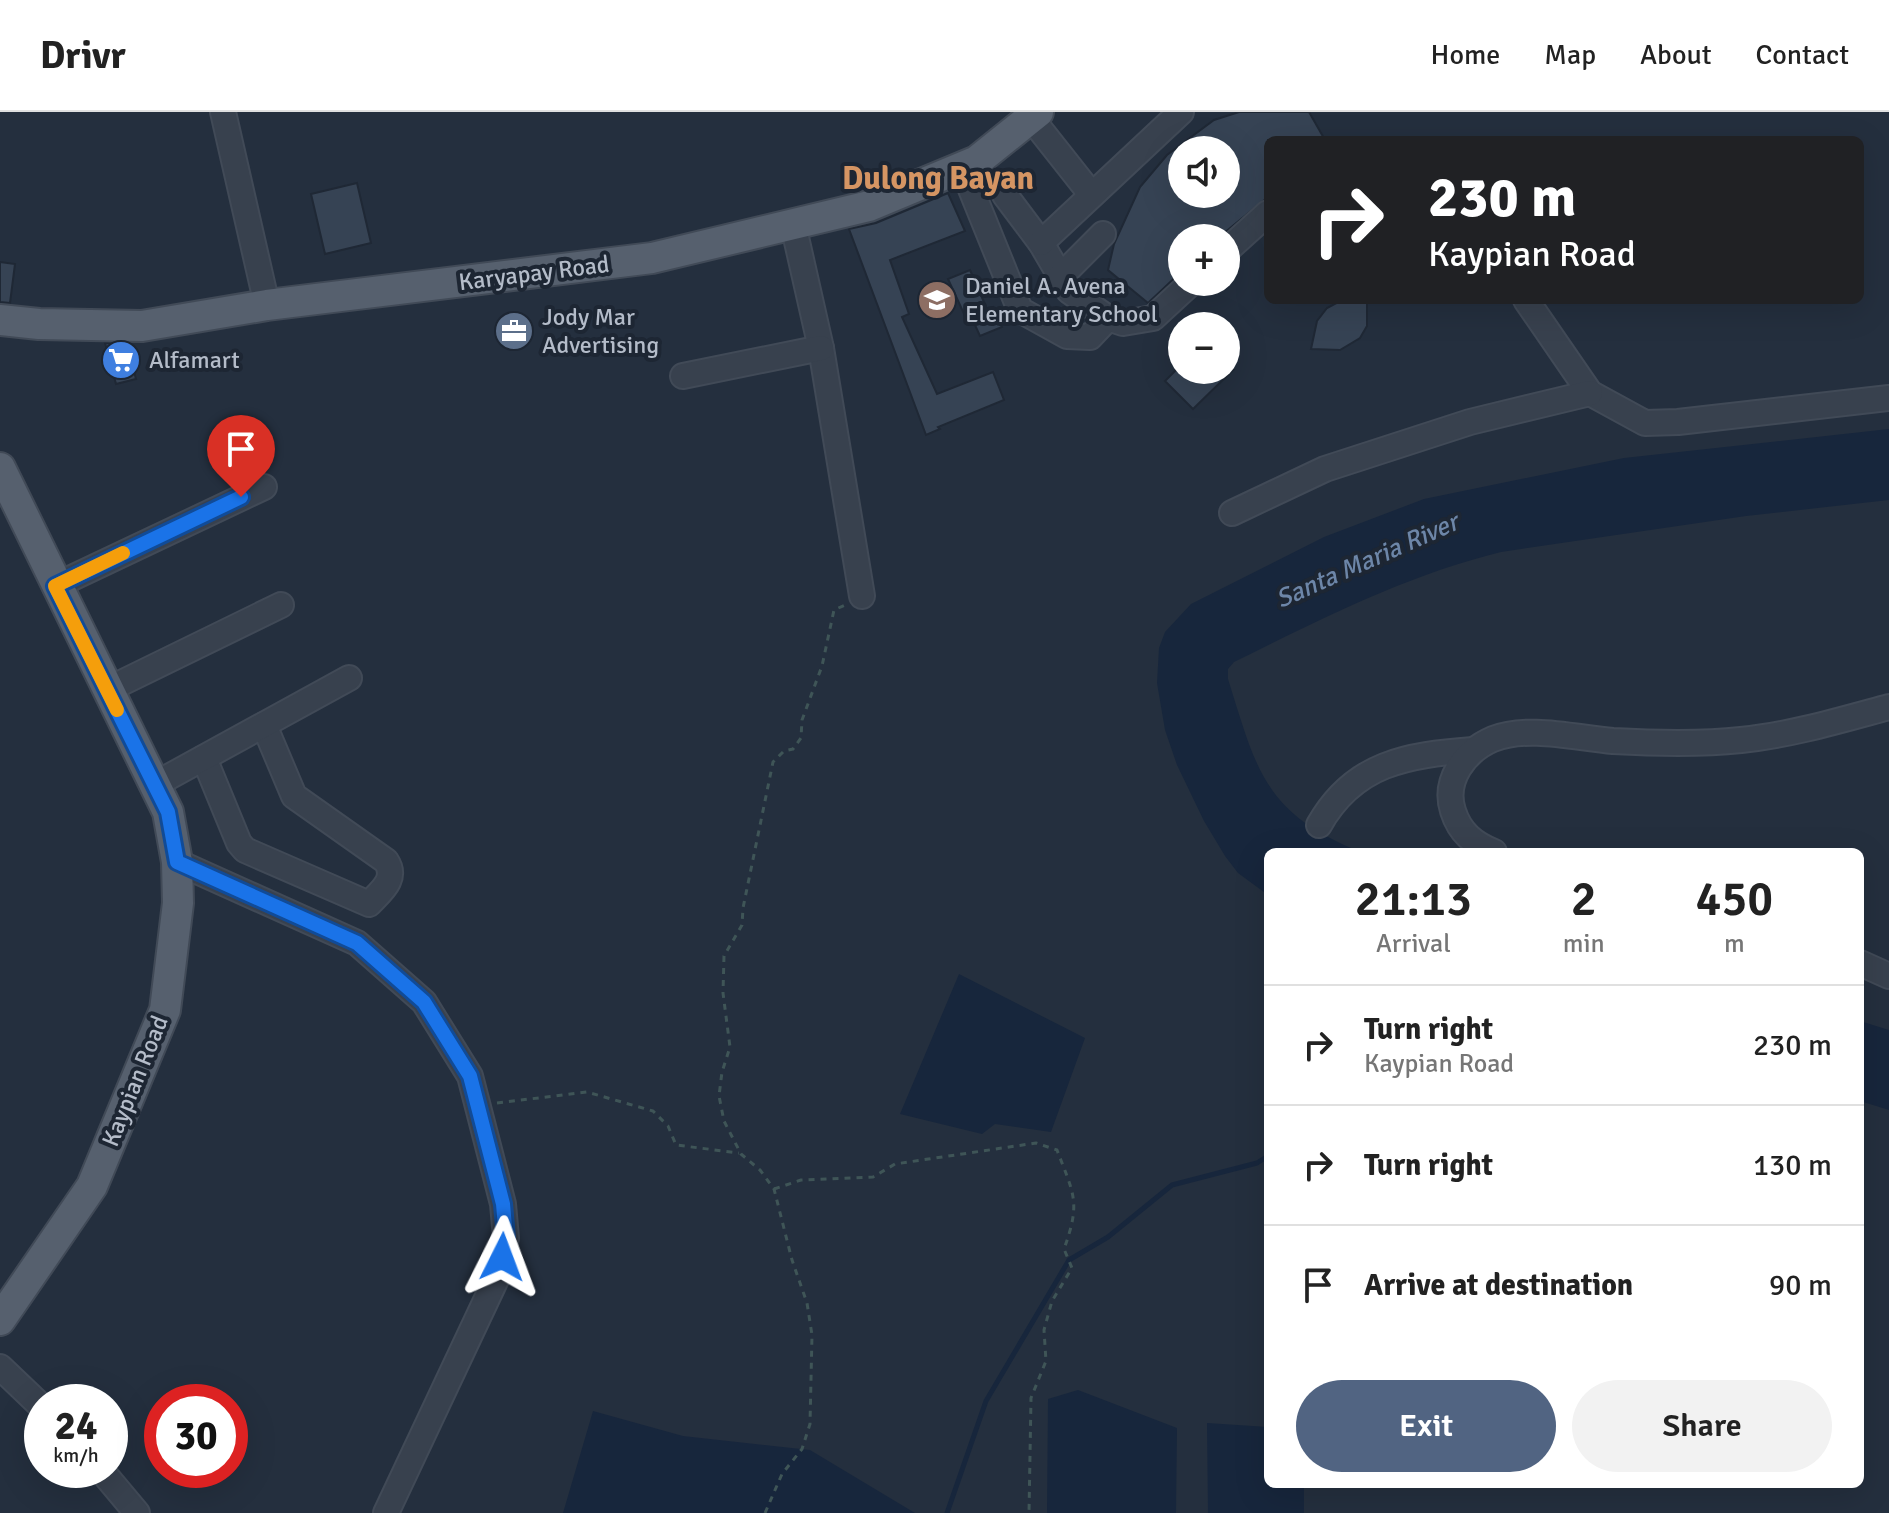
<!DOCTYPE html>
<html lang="en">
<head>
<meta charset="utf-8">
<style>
  body { margin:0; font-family:Signika,sans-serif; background:#f2f2f2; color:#222; height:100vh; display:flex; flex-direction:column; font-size:30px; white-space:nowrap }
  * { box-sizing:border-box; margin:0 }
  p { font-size:26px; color:#767676 }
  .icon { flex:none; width:44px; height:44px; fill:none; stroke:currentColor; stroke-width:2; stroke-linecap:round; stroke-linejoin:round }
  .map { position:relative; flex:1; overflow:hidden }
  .sheet { position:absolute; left:1264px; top:736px; width:600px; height:640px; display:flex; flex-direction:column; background:#fff; border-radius:12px; box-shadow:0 8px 32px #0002 }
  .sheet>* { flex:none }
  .top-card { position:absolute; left:1264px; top:24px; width:600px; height:168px; border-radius:12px; box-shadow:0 8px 32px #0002; background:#202124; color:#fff; overflow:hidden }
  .tools { position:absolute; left:1168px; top:24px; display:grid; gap:16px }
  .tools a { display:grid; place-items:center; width:72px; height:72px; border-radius:50%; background:#fff; box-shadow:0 8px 32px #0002; font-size:40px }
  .speed { position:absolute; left:24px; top:1272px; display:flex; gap:16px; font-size:40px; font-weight:700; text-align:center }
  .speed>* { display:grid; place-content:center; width:104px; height:104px; border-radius:50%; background:#fff; box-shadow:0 8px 32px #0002; line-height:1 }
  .speed small { font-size:20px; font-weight:400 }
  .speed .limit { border:12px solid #d22; background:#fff; color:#111 }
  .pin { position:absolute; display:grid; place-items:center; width:68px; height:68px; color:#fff; margin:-82px -34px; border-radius:50% 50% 50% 0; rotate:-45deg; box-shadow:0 0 8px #0007 }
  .pin .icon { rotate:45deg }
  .me { position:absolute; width:88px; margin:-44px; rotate:3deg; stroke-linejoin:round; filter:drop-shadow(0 0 6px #0008) }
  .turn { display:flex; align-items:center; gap:28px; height:168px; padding:0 32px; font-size:36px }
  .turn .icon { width:104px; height:104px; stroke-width:2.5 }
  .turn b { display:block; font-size:56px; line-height:68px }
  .eta { display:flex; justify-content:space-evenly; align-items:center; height:136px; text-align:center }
  .eta b { font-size:48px; font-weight:600; line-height:56px }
  .primary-button { display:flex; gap:16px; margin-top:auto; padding:16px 32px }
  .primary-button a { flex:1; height:92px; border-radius:48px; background:#516482; color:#fff; font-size:32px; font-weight:600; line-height:92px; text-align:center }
  .primary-button a+a { background:#f2f2f2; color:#222 }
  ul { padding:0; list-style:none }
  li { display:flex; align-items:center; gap:24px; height:120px; padding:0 32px; border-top:2px solid #e0e0e0 }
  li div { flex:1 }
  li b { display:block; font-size:30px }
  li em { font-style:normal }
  header { display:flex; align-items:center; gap:48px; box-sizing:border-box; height:112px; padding:0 40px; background:#fff; border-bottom:2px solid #e0e0e0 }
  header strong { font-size:38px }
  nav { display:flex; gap:44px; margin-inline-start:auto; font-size:28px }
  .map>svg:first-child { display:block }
  .water { fill:#17263c }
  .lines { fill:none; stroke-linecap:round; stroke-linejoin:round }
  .stream { stroke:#17263c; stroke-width:5 }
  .building { fill:#364354; stroke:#1f2835; stroke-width:2; fill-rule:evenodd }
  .minor-casing { stroke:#414a57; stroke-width:28 }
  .major-casing { stroke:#414a57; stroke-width:34 }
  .path { stroke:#3f5557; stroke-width:3; stroke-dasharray:6 6; stroke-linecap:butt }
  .minor { stroke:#38414e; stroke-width:24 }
  .major { stroke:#56606e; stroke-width:30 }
  .route-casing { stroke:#114b97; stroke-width:20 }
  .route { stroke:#1a73e8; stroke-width:14 }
  .slow { stroke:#f59e0b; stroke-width:14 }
  .labels { text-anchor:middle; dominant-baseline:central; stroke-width:8; stroke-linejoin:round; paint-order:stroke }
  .street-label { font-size:24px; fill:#b4bcc9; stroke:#1d2633 }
  .poi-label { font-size:24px; fill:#b4bcc9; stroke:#1d2633; text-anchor:start }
  .water-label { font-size:26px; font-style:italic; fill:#6d86a8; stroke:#1d2633 }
  .district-label { font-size:32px; font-weight:bold; fill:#d59563; stroke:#1d2633 }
</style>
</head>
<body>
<header>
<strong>Drivr</strong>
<nav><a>Home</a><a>Map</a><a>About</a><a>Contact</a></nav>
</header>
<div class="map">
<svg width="1889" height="1401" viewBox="0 0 1889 1401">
  <rect width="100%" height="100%" fill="#242f3e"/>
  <g class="water">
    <path d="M1889,317V388L1746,404L1501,440C1407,463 1321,507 1234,550L1228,557V567C1257,659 1264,701 1361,740H1268V783L1238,761L1225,744L1204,709L1177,653L1165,618L1157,571L1159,536L1165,520L1191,492L1324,425L1424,387L1624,346Z"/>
    <polygon points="959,862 1085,926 1051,1020 995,1012 982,1022 900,1002"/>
    <polygon points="1860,909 1889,918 1889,998 1860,989"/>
    <polygon points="1078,1278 1177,1316 1176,1401 1047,1401 1048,1287"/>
    <polygon points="593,1299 683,1324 810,1338 915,1401 563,1401"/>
    <polygon points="1207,1311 1268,1315 1268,1372 1304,1372 1304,1401 1208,1401"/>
  </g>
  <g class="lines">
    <polyline class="stream" points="947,1401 986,1289 1069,1148 1108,1125 1172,1073 1257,1051 1268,1044"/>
  </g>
  <g class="building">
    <path d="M1239,0H1309L1325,28H1268V85L1218,126H1182V159L1148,191L1108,158L1114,132L1140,75L1167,43L1214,8ZM1182,38H1226V82H1182Z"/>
    <polygon points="357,71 371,131 325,142 311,82"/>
    <polygon points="948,81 965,119 890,148 909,202 902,205 937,282 993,260 1004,288 938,315 940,317 926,323 849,117 876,111"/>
    <polygon points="0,150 15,152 10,191 0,190"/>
    <polygon points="970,158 987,197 993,195 1002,215 980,224 970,202 965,204 948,167"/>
    <polygon points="1342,188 1367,188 1367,214 1360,226 1340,238 1311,237 1317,209 1327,196"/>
    <polygon points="105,231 127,232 136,267 116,272"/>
    <polygon points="1176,258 1233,258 1193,297 1165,269"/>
  </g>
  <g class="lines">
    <defs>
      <g id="minor">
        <polyline points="223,0 267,193"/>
        <polyline points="1031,6 1091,82"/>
        <polyline points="962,55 1020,198 1067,224 1090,225 1108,206"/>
        <polyline points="1005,83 1041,131 1069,179 1108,206 1123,211 1153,206 1192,170"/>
        <polyline points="793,112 821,236 862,484"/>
        <polyline points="1041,131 1181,0"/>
        <polyline points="1226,139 1268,101"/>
        <polyline points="1061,164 1103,122"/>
        <polyline points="1526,188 1590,281 1645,311 1678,310 1889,286"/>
        <polyline points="683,264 821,236"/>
        <polyline points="1232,401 1325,357 1470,310 1590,281"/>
        <polyline points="55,474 264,375"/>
        <polyline points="107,578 281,493"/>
        <path d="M204,646L239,731L245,738L369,792C381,779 398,767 386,749L294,684L264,613"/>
        <polyline points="154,673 349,566"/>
        <path d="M1319,713C1354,651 1407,643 1473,638"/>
        <path d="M1494,740C1474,732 1460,721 1453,699C1443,668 1465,639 1493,627C1529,613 1576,626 1613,629C1650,631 1704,632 1741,628C1791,623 1841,608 1889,595"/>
        <polyline points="177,750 357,831 424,890 470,964 503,1092 506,1126 498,1163 386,1401"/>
        <polyline points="1860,851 1889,864"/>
        <polyline points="0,1255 42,1295"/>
        <polyline points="101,1358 137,1401"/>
      </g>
      <g id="major">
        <polyline points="0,208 39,212 142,214 267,193 652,146 869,94 977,49 1038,0"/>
        <polyline points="0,356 168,700 177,750 178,791 165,898 92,1074 0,1208"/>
      </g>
    </defs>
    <use href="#minor" class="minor-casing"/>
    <use href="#major" class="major-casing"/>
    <g class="path">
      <polyline points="497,991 587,980 653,999 668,1014 676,1033 739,1041"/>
      <path d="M774,1077L801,1068L873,1065L895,1052L1036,1031L1057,1038C1074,1083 1081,1090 1064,1137L1072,1156L1052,1189L1044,1218L1046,1249L1031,1286L1029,1401"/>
      <polyline points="765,1401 782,1362 802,1337 810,1312 812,1223 807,1191 792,1148 774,1077 760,1058 741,1042 724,1009 719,984 722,960 730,935 723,881 724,844 742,813 743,796 773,650 784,639 793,637 801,626 802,608 822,554 834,498 845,493"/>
    </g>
    <use href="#minor" class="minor"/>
    <use href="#major" class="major"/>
  </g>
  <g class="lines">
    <defs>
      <polyline id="route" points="241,385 55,474 168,700 177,750 357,831 424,890 470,964 503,1092 506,1126 502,1145"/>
    </defs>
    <use href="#route" class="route-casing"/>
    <use href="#route" class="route"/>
    <polyline class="slow" points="117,598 55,474 123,441"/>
  </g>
  <defs>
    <symbol id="school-disc" viewBox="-11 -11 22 22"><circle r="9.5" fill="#8d6e63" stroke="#1d2633"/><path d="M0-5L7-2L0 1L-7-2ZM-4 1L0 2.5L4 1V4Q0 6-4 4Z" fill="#fff"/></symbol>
    <symbol id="office-disc" viewBox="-11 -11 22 22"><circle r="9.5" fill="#5c6f8a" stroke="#1d2633"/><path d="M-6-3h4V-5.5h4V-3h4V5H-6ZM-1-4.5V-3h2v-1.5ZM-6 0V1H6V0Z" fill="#fff"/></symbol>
    <symbol id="supermarket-disc" viewBox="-11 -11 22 22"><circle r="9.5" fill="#3f7fe0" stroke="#1d2633"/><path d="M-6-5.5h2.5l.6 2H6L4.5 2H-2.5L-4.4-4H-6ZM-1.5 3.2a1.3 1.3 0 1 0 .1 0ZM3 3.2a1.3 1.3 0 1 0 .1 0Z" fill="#fff"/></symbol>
  </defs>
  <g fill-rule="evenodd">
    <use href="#school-disc" x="915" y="166" width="44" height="44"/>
    <use href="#office-disc" x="492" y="197" width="44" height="44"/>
    <use href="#supermarket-disc" x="99" y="226" width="44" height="44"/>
  </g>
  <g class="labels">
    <g class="street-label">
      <text transform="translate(534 161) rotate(-7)">Karyapay Road</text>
      <text transform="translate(135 969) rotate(-68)">Kaypian Road</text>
    </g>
    <g class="poi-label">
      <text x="965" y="174">Daniel A. Avena<tspan x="965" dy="28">Elementary School</tspan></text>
      <text x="542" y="205">Jody Mar<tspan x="542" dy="28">Advertising</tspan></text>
      <text x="149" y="248">Alfamart</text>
    </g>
    <g class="water-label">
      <text transform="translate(1367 449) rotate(-24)">Santa Maria River</text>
    </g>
    <g class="district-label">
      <text x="938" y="66">Dulong Bayan</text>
    </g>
  </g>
</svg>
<div class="tools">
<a><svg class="icon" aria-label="sound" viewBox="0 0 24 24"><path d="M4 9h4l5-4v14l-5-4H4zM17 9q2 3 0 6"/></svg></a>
<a>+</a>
<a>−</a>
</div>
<div class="speed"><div>24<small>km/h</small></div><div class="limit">30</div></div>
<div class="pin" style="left:241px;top:385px;background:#d93025"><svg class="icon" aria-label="arrive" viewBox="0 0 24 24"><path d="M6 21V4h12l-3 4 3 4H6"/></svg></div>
<svg class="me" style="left:502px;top:1145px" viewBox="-20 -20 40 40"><path d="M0-17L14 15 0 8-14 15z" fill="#1a73e8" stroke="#fff" stroke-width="4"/></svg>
<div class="top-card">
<div class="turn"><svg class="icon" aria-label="right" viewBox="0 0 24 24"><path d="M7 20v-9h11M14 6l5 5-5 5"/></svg><div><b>230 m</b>Kaypian Road</div></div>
</div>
<section class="sheet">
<div class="eta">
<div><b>21:13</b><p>Arrival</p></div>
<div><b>2</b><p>min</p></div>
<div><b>450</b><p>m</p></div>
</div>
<ul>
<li><svg class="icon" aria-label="right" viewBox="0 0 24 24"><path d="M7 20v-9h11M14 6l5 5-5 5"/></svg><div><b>Turn right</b><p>Kaypian Road</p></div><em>230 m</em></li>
<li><svg class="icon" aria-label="right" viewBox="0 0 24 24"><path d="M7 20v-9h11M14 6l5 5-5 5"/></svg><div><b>Turn right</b></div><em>130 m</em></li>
<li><svg class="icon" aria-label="arrive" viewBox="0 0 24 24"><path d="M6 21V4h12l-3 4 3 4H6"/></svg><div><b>Arrive at destination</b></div><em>90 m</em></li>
</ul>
<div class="primary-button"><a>Exit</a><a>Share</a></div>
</section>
</div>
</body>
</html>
